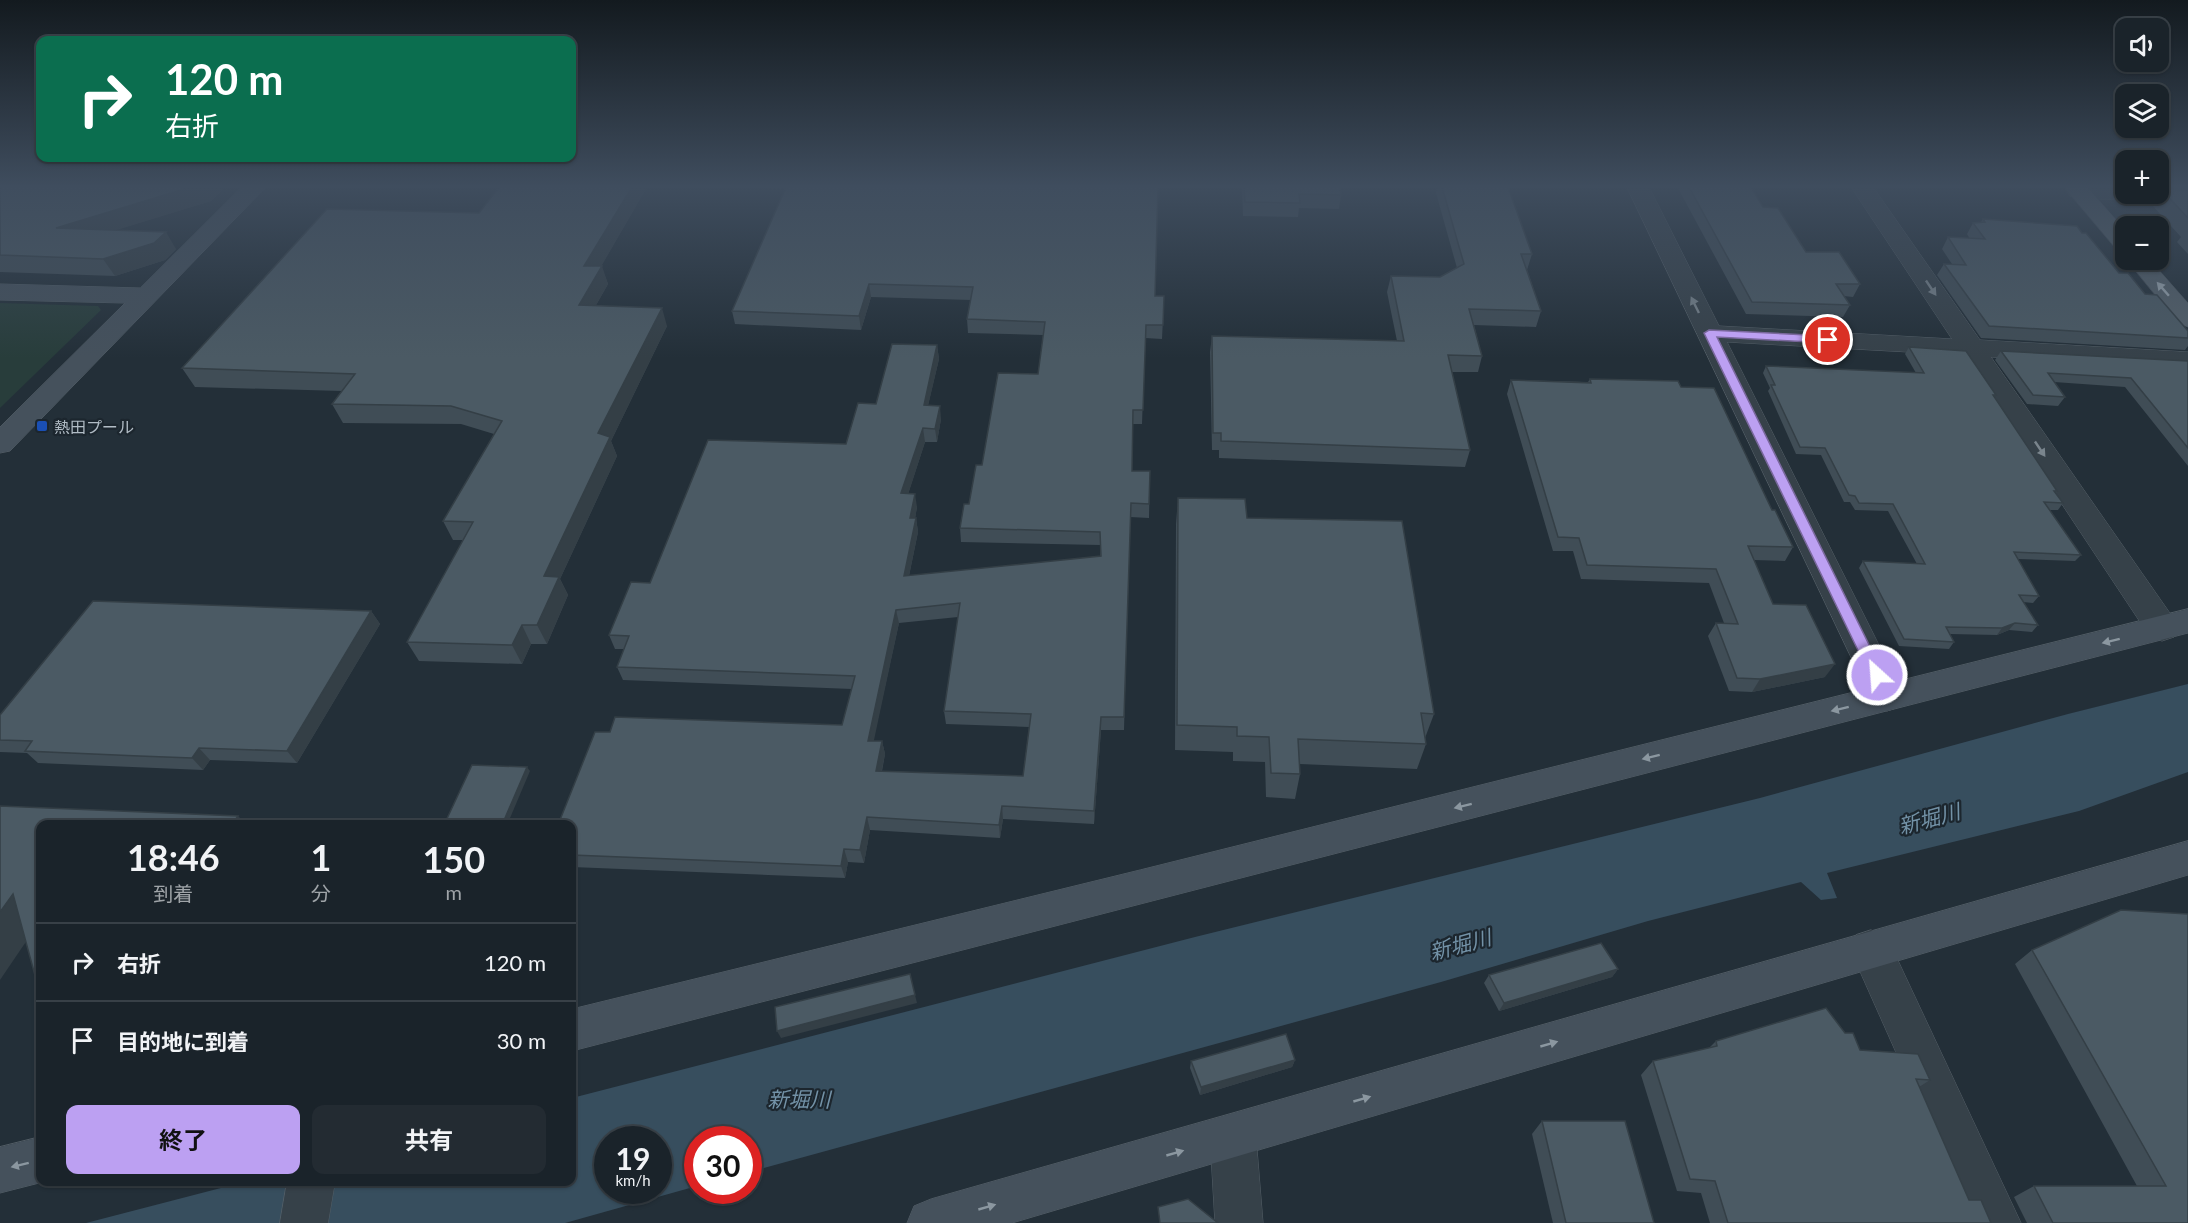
<!DOCTYPE html>
<html lang="ja">
<head>
<meta charset="utf-8">
<style>
  body { margin:0; font-family:Lato,"Noto Sans JP",sans-serif; background:#232b32; color:#f1f3f6; height:100vh; display:flex; flex-direction:column; font-size:22px; white-space:nowrap }
  * { box-sizing:border-box; margin:0 }
  p { font-size:20px; color:#9fa4a8 }
  .icon { flex:none; width:33px; height:33px; fill:none; stroke:currentColor; stroke-width:2; stroke-linecap:round; stroke-linejoin:round }
  .map { position:relative; flex:1; overflow:hidden }
  .drawer { position:absolute; left:36px; top:820px; width:540px; height:366px; display:flex; flex-direction:column; background:#1a232a; border-radius:12px; box-shadow:0 2px 4px #0004,0 0 0 2px #384047 }
  .drawer>* { flex:none }
  .top-card { position:absolute; left:36px; top:36px; width:540px; height:126px; border-radius:12px; box-shadow:0 2px 4px #0004,0 0 0 2px #384047; background:#0b6e4f; color:#fff; overflow:hidden }
  .buttons { position:absolute; left:2115px; top:18px; display:grid; gap:12px }
  .buttons a { display:grid; place-items:center; width:54px; height:54px; border-radius:12px; background:#1a232a; box-shadow:0 2px 4px #0004,0 0 0 2px #384047; font-size:30px }
  .speed { position:absolute; left:594px; top:1126px; display:flex; gap:12px; font-size:30px; font-weight:700; text-align:center }
  .speed>* { display:grid; place-content:center; width:78px; height:78px; border-radius:50%; background:#1a232a; box-shadow:0 2px 4px #0004,0 0 0 2px #384047; line-height:1 }
  .speed small { font-size:15px; font-weight:400 }
  .speed .limit { border:9px solid #d22; background:#fff; color:#111 }
  .pin { position:absolute; display:grid; place-items:center; width:51px; height:51px; color:#fff; margin:-26px; border:3px solid #fff; border-radius:50%; box-shadow:0 2px 6px #0007 }
  .me { position:absolute; width:66px; margin:-33px; rotate:334deg; stroke-linejoin:round; filter:drop-shadow(0 0 4px #0008) }
  .turn { display:flex; align-items:center; gap:21px; height:126px; padding:0 30px; font-size:27px }
  .turn .icon { width:78px; height:78px; stroke-width:2.5 }
  .turn b { display:block; font-size:42px; line-height:51px }
  .eta { display:flex; justify-content:space-evenly; align-items:center; height:102px; text-align:center }
  .eta b { font-size:36px; font-weight:700; line-height:42px }
  .action { display:flex; gap:12px; margin-top:auto; padding:12px 30px }
  .action a { flex:1; height:69px; border-radius:12px; background:#bca0f2; color:#111; font-size:24px; font-weight:700; line-height:69px; text-align:center }
  .action a+a { background:#232b32; color:#f1f3f6 }
  ul { padding:0; list-style:none }
  li { display:flex; align-items:center; gap:18px; height:78px; padding:0 30px; border-top:2px solid #384047 }
  li div { flex:1 }
  li b { display:block; font-size:22px }
  li em { font-style:normal }
  .map>svg:first-child { display:block }
  .green { fill:#283d3b }
  .water { fill:#374e5e; fill-rule:evenodd }
  .lines { fill:none; stroke-linecap:round; stroke-linejoin:round }
  .street-casing { stroke:#545f67; stroke-width:1 }
  .secondary-casing { stroke:#545f67; stroke-width:1 }
  .primary-casing { stroke:#404a52; stroke-width:1 }
  .street { fill:#364149; fill-rule:evenodd }
  .secondary { fill:#45515c; fill-rule:evenodd }
  .primary { fill:#546069; fill-rule:evenodd }
  .wall { fill:#404d56; fill-rule:evenodd }
  .shaded-wall { fill:#343f46 }
  .building { fill:#4b5a64; stroke:#343f46; stroke-width:1.5; fill-rule:evenodd }
  .oneway { fill:#7a858d }
  .oneway2 { fill:#9eaab3 }
  .oneway3 { fill:#8b97a0 }
  .route { fill:#bca0f2; stroke:#7a689d; stroke-width:1.5 }
  .transit-dot { fill:#1a4fb4; stroke:#1c262e; stroke-width:2 }
  .labels { text-anchor:middle; dominant-baseline:central; stroke-width:4.5; stroke-linejoin:round; paint-order:stroke }
  .poi-label { font-size:16px; fill:#b1bcc5; stroke:#1c262e; text-anchor:start }
  .near-water-label { font-size:21px; font-style:italic; fill:#7392a7; stroke:#1c262e }
</style>
</head>
<body>
<div class="map">
<svg width="2188" height="1223" viewBox="0 0 2188 1223">
  <rect width="100%" height="100%" fill="#232f38"/>
  <polygon class="green" points="0,303 98,306 101,310 0,408"/>
  <path class="water" d="M2188,684V772L2079,811L1827,873L1837,898L1821,900L1801,882L1648,921L1441,982L749,1172L748,1140H698L697,1186L565,1223H86L244,1182H572V1098L1195,937L1760,798L2068,714ZM608,1140H658V1191H608Z"/>
  <g class="lines">
    <defs>
      <g id="street">
        <polygon points="1627,187 1649,187 1719,326 1952,339 1851,187 1873,187 1980,340 2188,352 2188,368 1991,357 2174,619 2179,628 2174,637 2162,641 2150,637 1963,355 1727,342 1905,697 1899,707 1887,711 1875,707"/>
        <polygon points="2069,187 2126,187 2126,194 2158,194 2158,188 2188,189 2188,203 2078,198 2070,196 2067,191"/>
        <polygon points="1871,930 1886,935 2021,1223 1972,1223 1850,949 1856,935"/>
        <polygon points="1233,1114 1249,1121 1256,1137 1263,1223 1215,1223 1210,1137 1217,1121"/>
        <polygon points="287,1182 335,1182 328,1223 280,1223"/>
      </g>
      <g id="secondary">
        <polygon points="242,187 266,187 10,451 0,453 0,427 125,303 0,300 0,284 140,288"/>
        <polygon points="2188,609 2188,633 572,1051 572,1009 1140,870"/>
        <polygon points="2188,841 2188,875 1012,1223 907,1223 914,1206 931,1199"/>
        <polygon points="40,1137 40,1182 43,1182 0,1193 0,1147"/>
      </g>
      <g id="primary">
        <polygon points="2064,187 2087,187 2126,231 2126,253 2118,251"/>
        <polygon points="2126,259 2150,260 2188,303 2188,327 2179,324"/>
      </g>
    </defs>
    <use href="#street" class="street-casing"/>
    <use href="#secondary" class="secondary-casing"/>
    <use href="#primary" class="primary-casing"/>
    <use href="#street" class="street"/>
    <use href="#secondary" class="secondary"/>
    <use href="#primary" class="primary"/>
  </g>
  <g class="wall">
    <polygon points="0,187 220,187 222,190 211,201 115,230 176,249 165,260 115,276 0,272"/>
    <polygon points="647,187 601,266 608,284 596,305 667,326 611,441 617,456 560,579 568,595 547,644 531,644 522,664 419,661 407,642 463,540 453,540 443,521 494,434 461,424 343,423 332,404 342,391 195,387 182,368 479,213"/>
    <path d="M732,187H1158L1155,296H1164L1162,339L1145,338L1142,424H1133L1132,471H1150L1149,518L1130,517L1124,730H1101L1094,824L1003,819L1000,838L870,830L864,863L848,862L845,878L572,867V825L610,732L842,725L852,689L623,680L617,667L624,649H615L609,635L650,583L846,444L876,404L937,345L939,359L928,405L941,419L937,442H925L908,494L917,507L915,518H916L918,532L909,576L1100,556V545L961,542L960,528L969,504L982,465L1038,374L1043,335L968,333L967,319L971,300L871,297L861,330L735,324L732,311L785,189ZM958,617L944,711L946,724L1029,727L1023,776L882,771L885,754L882,741H873L899,623Z"/>
    <polygon points="1242,187 1340,187 1341,195 1339,209 1299,208 1298,217 1243,216"/>
    <polygon points="1437,187 1508,187 1532,254 1527,270 1541,311 1536,327 1474,325 1482,356 1478,372 1452,372 1470,450 1465,467 1219,458 1219,450 1212,450 1210,352 1212,336 1397,341 1387,292 1391,276 1440,277 1457,268 1436,193"/>
    <polygon points="1680,187 1751,187 1763,207 1806,252 1860,284 1853,297 1844,296 1850,305 1843,317 1746,314 1679,190"/>
    <polygon points="2161,189 2188,190 2188,254 2177,242 2181,237 2151,204"/>
    <polygon points="1983,219 2082,233 2119,273 2188,331 2188,346 2185,350 1981,338 1937,275 1944,264 1952,264 1942,249 1948,237 1970,239 1967,234 1973,223 1981,222"/>
    <polygon points="1909,347 1996,395 1994,397 2057,491 2056,493 2063,503 2058,510 2049,510 2081,555 2075,561 2018,559 2039,596 2033,603 2023,602 2038,625 2032,632 2009,630 1997,635 1950,634 1954,642 1949,649 1899,646 1859,568 1863,561 1917,564 1888,511 1855,510 1850,502 1844,502 1821,455 1796,454 1768,391 1770,388 1763,373 1766,366 1916,373 1905,354"/>
    <polygon points="2001,351 2188,361 2188,466 2125,387 2054,382 2065,397 2058,406 2027,404 1995,360"/>
    <polygon points="1590,379 1681,387 1772,510 1793,547 1785,561 1754,560 1773,604 1825,677 1752,692 1729,691 1708,636 1716,623 1724,623 1709,583 1581,579 1573,551 1553,551 1507,394 1511,380 1588,382"/>
    <polygon points="1178,498 1247,518 1434,714 1425,738 1426,744 1417,769 1300,764 1300,774 1295,799 1266,797 1265,762 1233,761 1233,752 1175,750 1176,524"/>
    <polygon points="371,611 380,624 297,763 210,760 203,770 38,763 27,753 0,752 0,715"/>
    <polygon points="2032,950 2188,1223 2027,1223 2014,1197 2034,1186 2137,1186 2015,964"/>
    <polygon points="1618,969 1612,977 1499,1011 1484,983 1489,975"/>
    <polygon points="1845,1033 1860,1050 1930,1080 1919,1087 1969,1200 1991,1223 1710,1223 1701,1193 1677,1191 1641,1075 1653,1061 1709,1048 1716,1041"/>
    <polygon points="1295,1060 1292,1067 1200,1095 1190,1068 1191,1061"/>
    <polygon points="1542,1121 1654,1223 1553,1223 1532,1134"/>
  </g>
  <g class="shaded-wall">
    <polygon points="191,187 220,187 222,190 211,201 68,245 56,228"/>
    <polygon points="632,187 647,187 591,284 584,266"/>
    <polygon points="166,232 176,249 165,260 115,276 103,259"/>
    <polygon points="602,266 608,284 586,323 579,305"/>
    <polygon points="869,284 871,297 861,330 859,316"/>
    <polygon points="662,308 667,326 611,441 617,456 560,579 568,595 547,644 537,625 544,576 598,433"/>
    <polygon points="937,345 939,359 925,419 924,405"/>
    <polygon points="940,406 941,419 937,442 935,429"/>
    <polygon points="923,428 925,442 904,507 901,493"/>
    <polygon points="915,494 917,507 913,532 910,518"/>
    <polygon points="916,518 918,532 906,590 904,576"/>
    <polygon points="896,610 899,623 871,754 868,741"/>
    <polygon points="371,611 380,624 297,763 287,751"/>
    <polygon points="2015,623 2009,630 1997,635 2002,628"/>
    <polygon points="522,625 531,644 522,664 512,645"/>
    <polygon points="1835,664 1825,677 1752,692 1760,679"/>
    <polygon points="1101,717 1101,730 1094,824 1094,811"/>
    <polygon points="882,741 885,754 879,784 876,771"/>
    <polygon points="199,748 210,760 203,770 192,758"/>
    <polygon points="527,767 530,771 507,825 502,825"/>
    <polygon points="1002,806 1003,819 1000,838 999,825"/>
    <polygon points="238,816 247,825 232,824"/>
    <polygon points="867,817 870,830 864,863 860,850"/>
    <polygon points="844,849 848,862 845,878 841,866"/>
    <polygon points="13,894 40,921 0,980 0,912"/>
    <polygon points="1618,969 1612,977 1499,1011 1504,1003"/>
    <polygon points="915,995 917,1003 781,1038 777,1031"/>
    <polygon points="1295,1060 1292,1067 1200,1095 1201,1087"/>
  </g>
  <g class="building">
    <polygon points="0,187 191,187 56,228 166,232 154,243 103,259 0,255"/>
    <polygon points="499,187 632,187 584,266 602,266 579,305 662,308 598,433 610,437 544,576 559,577 537,625 522,625 512,645 407,642 473,522 443,521 502,421 451,406 332,404 355,374 182,368 327,209 479,213"/>
    <path d="M786,187H1158L1155,296H1164L1163,325H1146L1143,410H1133L1132,471H1150L1149,504L1131,503L1124,717H1101L1094,811L1002,806L999,825L867,817L860,850L844,849L841,866L572,855V825H558L595,732H610L615,717L842,725L855,676L617,667L629,636L609,635L631,582L650,583L708,440L846,444L858,403L876,404L892,344L937,345L924,405L940,406L935,429L923,428L901,493L915,494L910,518H916L904,576L1101,556L1100,532L960,528L964,504H969L976,465H982L998,373L1038,374L1045,322L967,319L973,287L869,284L859,316L732,311ZM960,603L944,711L1031,714L1023,776L876,771L882,741H868L896,610Z"/>
    <polygon points="1244,187 1340,187 1341,195 1299,194 1300,203 1245,202"/>
    <polygon points="1442,187 1508,187 1532,254 1521,254 1541,311 1469,309 1482,356 1448,355 1470,450 1221,441 1221,433 1213,433 1212,336 1404,341 1391,276 1440,277 1464,264"/>
    <polygon points="1689,187 1751,187 1763,207 1778,208 1806,252 1839,252 1860,284 1836,284 1850,305 1752,302"/>
    <polygon points="2161,189 2188,190 2188,218"/>
    <polygon points="1983,219 2077,226 2082,233 2086,233 2119,273 2128,273 2145,294 2157,295 2188,331 2188,338 1989,326 1944,264 1966,265 1948,237 1985,239 1973,223 1985,222"/>
    <polygon points="1909,347 1966,351 1996,395 1993,395 2057,491 2054,491 2063,503 2044,502 2081,555 2014,552 2039,596 2019,595 2038,625 2015,623 2002,628 1946,627 1954,642 1904,639 1863,561 1925,564 1893,504 1859,503 1855,496 1849,495 1825,448 1800,447 1771,385 1775,385 1766,366 1924,373"/>
    <polygon points="2001,351 2188,361 2188,448 2131,378 2048,373 2065,397 2033,395"/>
    <polygon points="1590,379 1678,381 1681,387 1714,388 1772,510 1775,510 1793,547 1748,546 1773,604 1806,605 1835,664 1760,679 1737,678 1716,623 1738,624 1716,569 1587,565 1579,538 1558,537 1511,380 1591,383"/>
    <polygon points="1178,498 1245,499 1247,518 1402,521 1434,714 1421,713 1426,744 1298,739 1300,774 1271,773 1269,737 1237,736 1237,727 1177,725"/>
    <polygon points="93,601 371,611 287,751 199,748 192,758 139,756 25,751 32,741 0,740 0,715"/>
    <polygon points="472,765 527,767 502,825 444,825"/>
    <polygon points="0,806 238,816 232,824 248,825 40,825 40,994 13,894 0,912"/>
    <polygon points="2121,910 2188,914 2188,1223 2053,1223 2034,1186 2166,1186 2032,950"/>
    <polygon points="1601,943 1618,969 1504,1003 1489,975"/>
    <polygon points="910,974 915,995 777,1031 775,1007"/>
    <polygon points="1826,1008 1845,1033 1853,1033 1860,1050 1918,1054 1930,1080 1916,1079 1969,1200 1981,1200 1991,1223 1728,1223 1715,1181 1690,1179 1653,1061 1717,1046 1716,1041"/>
    <polygon points="1286,1034 1295,1060 1201,1087 1191,1061"/>
    <polygon points="1542,1121 1625,1121 1654,1223 1566,1223"/>
    <polygon points="1188,1199 1218,1223 1160,1223 1158,1207"/>
  </g>
  <defs><path id="oneway-solid" d="M-6-.8H1V-3.2L6.5 0L1 3.2V.8H-6Z" transform="scale(1.5)"/></defs>
  <g class="oneway">
    <use href="#oneway-solid" transform="translate(1931 288) rotate(56)"/>
    <use href="#oneway-solid" transform="translate(1695 305) rotate(-116)"/>
    <use href="#oneway-solid" transform="translate(2040 449) rotate(56)"/>
  </g>
  <use class="oneway2" href="#oneway-solid" transform="translate(2163 289) rotate(-131)"/>
  <g class="oneway3">
    <use href="#oneway-solid" transform="translate(2111 641) rotate(166)"/>
    <use href="#oneway-solid" transform="translate(1840 709) rotate(166)"/>
    <use href="#oneway-solid" transform="translate(1651 757) rotate(166)"/>
    <use href="#oneway-solid" transform="translate(1463 806) rotate(166)"/>
    <use href="#oneway-solid" transform="translate(1549 1044) rotate(-16)"/>
    <use href="#oneway-solid" transform="translate(1362 1099) rotate(-16)"/>
    <use href="#oneway-solid" transform="translate(1175 1153) rotate(-16)"/>
    <use href="#oneway-solid" transform="translate(20 1165) rotate(166)"/>
    <use href="#oneway-solid" transform="translate(987 1207) rotate(-16)"/>
  </g>
  <linearGradient id="sky" x2="0" y2="1"><stop stop-color="#131a1f"/><stop offset="0.52" stop-color="#3f4d5e"/><stop offset="1" stop-color="#3f4d5e" stop-opacity="0"/></linearGradient>
  <rect width="2188" height="358" fill="url(#sky)"/>
  <polygon class="route" points="1709,330 1828,336 1834,340 1828,343 1717,337 1884,675 1882,679 1872,679 1870,675 1704,333"/>
  <rect class="transit-dot" x="36" y="420" width="12" height="12" rx="3"/>
  <g class="labels">
    <g class="poi-label">
      <text x="54" y="426">熱田プール</text>
    </g>
    <g class="near-water-label">
      <text transform="translate(1929 818) rotate(-15)">新堀川</text>
      <text transform="translate(1460 944) rotate(-15)">新堀川</text>
      <text x="799" y="1098">新堀川</text>
    </g>
  </g>
</svg>
<div class="buttons">
<a><svg class="icon" aria-label="sound" viewBox="0 0 24 24"><path d="M4 9h4l5-4v14l-5-4H4zM17 9q2 3 0 6"/></svg></a>
<a><svg class="icon" aria-label="layers" viewBox="0 0 24 24"><path d="M12 4l9 5-9 5-9-5zM3 14l9 5 9-5"/></svg></a>
<a>+</a>
<a>−</a>
</div>
<div class="speed"><div>19<small>km/h</small></div><div class="limit">30</div></div>
<div class="pin" style="left:1828px;top:340px;background:#d93025"><svg class="icon" aria-label="arrive" viewBox="0 0 24 24"><path d="M6 21V4h12l-3 4 3 4H6"/></svg></div>
<svg class="me" style="left:1877px;top:675px" viewBox="-20 -20 40 40"><circle r="17" fill="#bca0f2" stroke="#fff" stroke-width="3"/><path d="M0-11L8 9 0 5-8 9z" fill="#fff"/></svg>
<div class="top-card">
<div class="turn"><svg class="icon" aria-label="right" viewBox="0 0 24 24"><path d="M7 20v-9h11M14 6l5 5-5 5"/></svg><div><b>120 m</b>右折</div></div>
</div>
<section class="drawer">
<div class="eta">
<div><b>18:46</b><p>到着</p></div>
<div><b>1</b><p>分</p></div>
<div><b>150</b><p>m</p></div>
</div>
<ul>
<li><svg class="icon" aria-label="right" viewBox="0 0 24 24"><path d="M7 20v-9h11M14 6l5 5-5 5"/></svg><div><b>右折</b></div><em>120 m</em></li>
<li><svg class="icon" aria-label="arrive" viewBox="0 0 24 24"><path d="M6 21V4h12l-3 4 3 4H6"/></svg><div><b>目的地に到着</b></div><em>30 m</em></li>
</ul>
<div class="action"><a>終了</a><a>共有</a></div>
</section>
</div>
</body>
</html>
